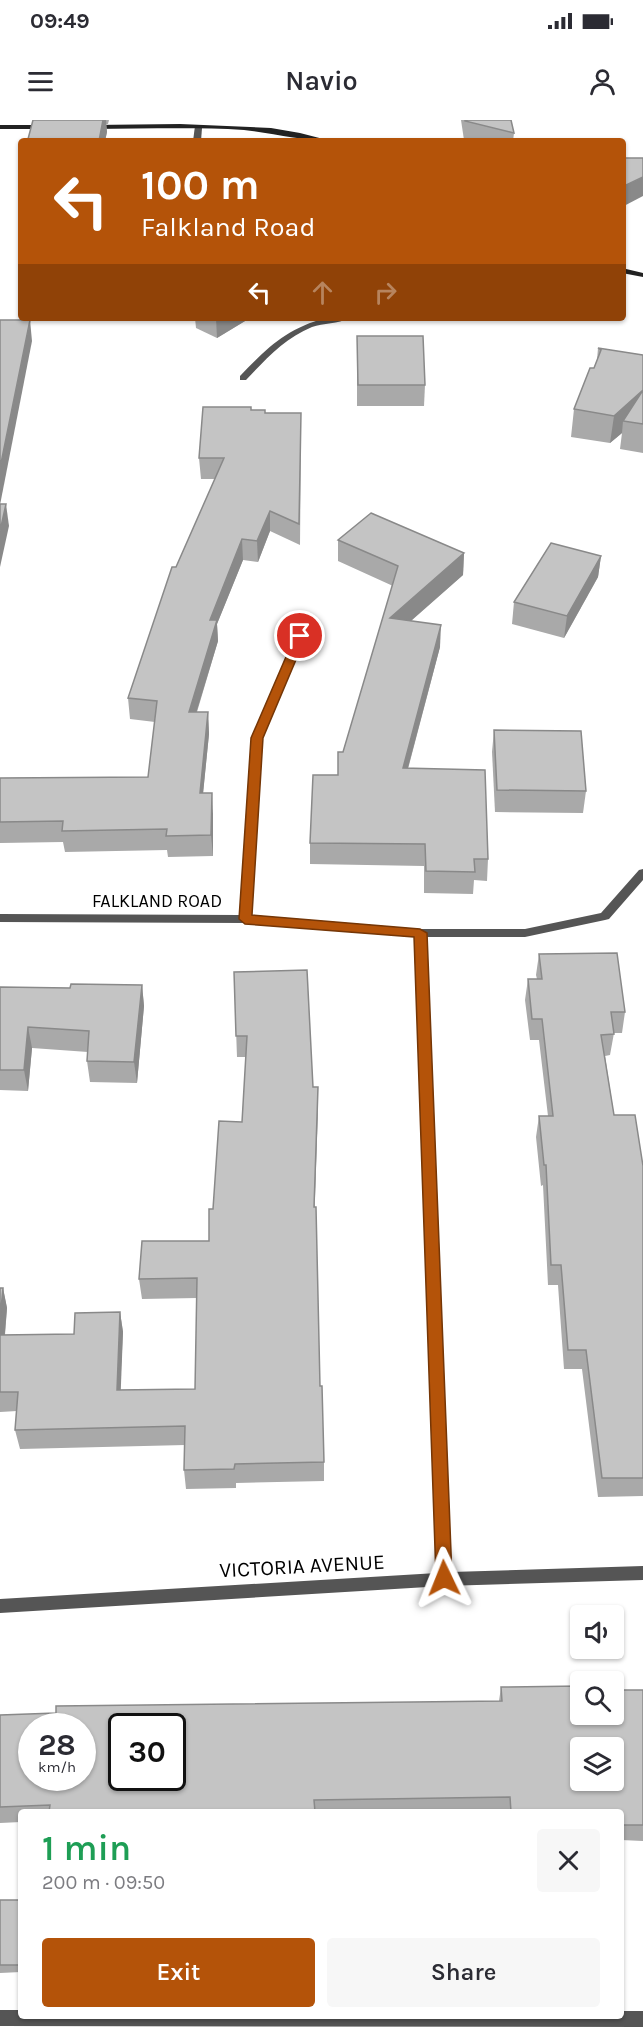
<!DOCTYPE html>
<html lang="en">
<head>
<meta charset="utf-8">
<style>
  body { margin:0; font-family:Karla,sans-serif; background:#f7f7f7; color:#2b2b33; height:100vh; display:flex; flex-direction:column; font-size:22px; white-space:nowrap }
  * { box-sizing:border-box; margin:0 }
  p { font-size:20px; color:#7c7c81 }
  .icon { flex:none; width:33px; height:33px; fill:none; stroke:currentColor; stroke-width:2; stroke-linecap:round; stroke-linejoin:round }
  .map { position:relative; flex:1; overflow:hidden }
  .side { position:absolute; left:18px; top:1689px; width:606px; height:210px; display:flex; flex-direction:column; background:#fff; border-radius:6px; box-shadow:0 2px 4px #0004 }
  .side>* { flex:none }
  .banner { position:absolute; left:18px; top:18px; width:608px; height:183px; border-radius:6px; box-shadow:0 2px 4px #0004; background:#b45309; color:#fff; overflow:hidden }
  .tools { position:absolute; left:570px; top:1485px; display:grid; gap:12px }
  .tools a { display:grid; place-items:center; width:54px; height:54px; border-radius:6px; background:#fff; box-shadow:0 2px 4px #0004; font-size:30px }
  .speed { position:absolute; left:18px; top:1593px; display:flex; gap:12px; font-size:30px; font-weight:700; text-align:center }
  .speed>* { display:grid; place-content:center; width:78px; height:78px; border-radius:50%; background:#fff; box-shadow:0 2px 4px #0004; line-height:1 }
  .speed small { font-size:15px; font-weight:400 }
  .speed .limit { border:3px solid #111; border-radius:9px; background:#fff; color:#111 }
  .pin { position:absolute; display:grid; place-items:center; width:51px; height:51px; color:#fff; margin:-26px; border:3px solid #fff; border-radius:50%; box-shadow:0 2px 6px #0007 }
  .me { position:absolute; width:66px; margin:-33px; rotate:358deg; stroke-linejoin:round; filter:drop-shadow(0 0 4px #0008) }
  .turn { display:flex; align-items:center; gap:21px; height:126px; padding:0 24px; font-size:27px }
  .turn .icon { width:78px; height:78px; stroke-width:2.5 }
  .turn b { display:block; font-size:42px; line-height:51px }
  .lanes { display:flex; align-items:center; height:57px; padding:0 24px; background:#0003; justify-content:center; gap:30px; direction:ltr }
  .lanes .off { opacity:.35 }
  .round { display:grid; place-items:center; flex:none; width:63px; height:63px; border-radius:6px; background:#f7f7f7 }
  .overview { display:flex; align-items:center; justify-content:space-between; height:102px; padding:0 24px }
  h1 { font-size:36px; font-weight:600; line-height:45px; color:#1e9e55 }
  .button { display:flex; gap:12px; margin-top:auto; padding:12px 24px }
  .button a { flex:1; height:69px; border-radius:6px; background:#b45309; color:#fff; font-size:24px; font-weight:600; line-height:69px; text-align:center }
  .button a+a { background:#f7f7f7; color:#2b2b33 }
  .status { display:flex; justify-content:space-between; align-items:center; height:42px; padding:0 30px; background:#fff; direction:ltr }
  .status svg { height:16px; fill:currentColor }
  header { display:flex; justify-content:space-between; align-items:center; height:78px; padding:0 24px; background:#fff; font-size:27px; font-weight:600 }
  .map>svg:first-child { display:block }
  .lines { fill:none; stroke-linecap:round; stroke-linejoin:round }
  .lane { fill:#555; fill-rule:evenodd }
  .street { fill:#555; fill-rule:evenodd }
  .secondary { fill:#222; fill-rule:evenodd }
  .wall { fill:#a9a9a9 }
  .shaded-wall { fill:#898989 }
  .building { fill:#c4c4c4; stroke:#898989; stroke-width:1.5; fill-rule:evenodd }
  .route { fill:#b45309; stroke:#753606; stroke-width:1.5 }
  .labels { text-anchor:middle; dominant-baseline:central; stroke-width:4.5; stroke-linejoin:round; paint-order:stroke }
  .street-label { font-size:18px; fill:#000; stroke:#fff }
  .near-street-label { font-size:21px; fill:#000; stroke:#fff }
</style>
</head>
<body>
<div class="status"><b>09:49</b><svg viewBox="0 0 49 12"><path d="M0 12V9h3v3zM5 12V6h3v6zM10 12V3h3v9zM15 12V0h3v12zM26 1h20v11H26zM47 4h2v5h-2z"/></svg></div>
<header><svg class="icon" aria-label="menu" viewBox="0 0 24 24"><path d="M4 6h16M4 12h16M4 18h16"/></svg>Navio<svg class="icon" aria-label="person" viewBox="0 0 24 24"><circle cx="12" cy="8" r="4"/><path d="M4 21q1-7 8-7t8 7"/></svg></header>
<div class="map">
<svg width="643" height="1917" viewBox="0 0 643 1917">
  <rect width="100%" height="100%" fill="#fff"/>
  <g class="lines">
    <g class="lane">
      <polygon points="195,6 202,8 201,21 193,21"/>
      <polygon points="0,1890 21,1890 21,1896 621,1896 621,1891 643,1891 643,1907 0,1906"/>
    </g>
    <g class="street">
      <path d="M326,198H348C339,204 323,203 312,207C285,218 266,239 246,260H240V256C267,228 287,208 326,198Z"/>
      <polygon points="309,492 314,495 262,618 251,795 420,809 525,809 601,793 639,750 643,749 643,760 609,799 605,800 525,817 426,817 451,1452 643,1446 643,1460 444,1466 0,1493 0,1479 437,1453 414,817 245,803 0,802 0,794 240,795 252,618 304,495"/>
    </g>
    <g class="secondary">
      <path d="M180,4L271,8L300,13L331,21C304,21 272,13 244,10C194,7 143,9 92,9L88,7L92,5Z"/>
      <polygon points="0,5 48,5 52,7 48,9 0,9"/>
      <polygon points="622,148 643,153 643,157 622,153"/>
    </g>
  </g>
  <g class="wall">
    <polygon points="33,0 109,0 108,4 106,4 107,12 105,21 28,21"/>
    <polygon points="461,0 511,0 514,13 513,21 470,21 464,20"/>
    <polygon points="195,198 250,198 217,218 196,208"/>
    <polygon points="357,216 425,265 424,286 357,286"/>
    <polygon points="598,228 643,235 643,333 620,329 622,313 610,323 571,317 574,289 594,248 597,240"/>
    <polygon points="251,290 265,293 301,313 300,425 270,411 258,442 243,440 217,504 218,521 197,592 208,592 209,614 203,673 213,694 213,736 168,737 167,730 65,732 63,722 0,723 0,658 148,657 155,602 130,599 128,578 176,447 215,359 201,359 199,338"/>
    <polygon points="338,420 464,433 463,455 411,501 440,527 408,649 488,739 487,761 474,760 473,774 424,773 424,746 310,744 310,723 338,655 343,632 393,466 338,441"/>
    <polygon points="601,436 598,457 564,518 512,504 514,482"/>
    <polygon points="494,610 586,671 583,693 495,692 492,632"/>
    <polygon points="539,834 625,892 622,913 614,913 610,935 605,936 614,995 643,1046 643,1376 598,1377 582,1249 564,1249 558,1165 548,1165 543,1065 541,1066 536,1017 539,996 548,996 539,920 530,920 525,880 528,859 537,859 536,855"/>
    <polygon points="234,852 313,967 318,967 314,1087 320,1266 324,1342 324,1361 236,1363 236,1368 186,1369 184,1350 185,1325 20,1329 15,1310 17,1291 0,1292 0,1168 3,1168 7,1188 5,1215 74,1214 120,1192 123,1212 120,1270 195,1269 197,1178 142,1179 139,1159 209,1121 213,1089 242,1002 246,937 237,937"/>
    <polygon points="142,865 144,886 137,963 90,962 87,941 88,932 32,928 28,971 0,970 0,867 70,868"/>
    <polygon points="501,1567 580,1594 643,1570 643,1721 621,1720 621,1692 21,1692 21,1702 0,1703 0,1595 499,1581"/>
    <polygon points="0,1780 21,1780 21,1852 0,1853"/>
  </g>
  <g class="shaded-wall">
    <polygon points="103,0 106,0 107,12 105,21 99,21"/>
    <polygon points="643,57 643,76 622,87 622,67"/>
    <polygon points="216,198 250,198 217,218"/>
    <polygon points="30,200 32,221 0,385 0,348"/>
    <polygon points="643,270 623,301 622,313 610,323 614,296"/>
    <polygon points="6,384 9,406 0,447 0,411"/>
    <polygon points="270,391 270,411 258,442 257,421"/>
    <polygon points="242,419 243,440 217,504 218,521 190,613 189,592 210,500"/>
    <polygon points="464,433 463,455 389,520 390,498"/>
    <polygon points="601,436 598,457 564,518 567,496"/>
    <polygon points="441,505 440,527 402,670 403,648"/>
    <polygon points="208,592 209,614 201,694 200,673"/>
    <polygon points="212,673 213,694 213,736 211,715"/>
    <polygon points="142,865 144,886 137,963 134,942"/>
    <polygon points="28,907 32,928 28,971 24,950"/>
    <polygon points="318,967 318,988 314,1107 314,1087"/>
    <polygon points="3,1168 7,1188 3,1235 0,1222 0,1199"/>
    <polygon points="120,1192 123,1212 120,1290 117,1270"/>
  </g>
  <g class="building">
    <polygon points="33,0 103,0 99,21 40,21 41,19 28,19"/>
    <polygon points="465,0 511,0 514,13 465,1"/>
    <polygon points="622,38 643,38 643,57 622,67"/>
    <polygon points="0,200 30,200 0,348"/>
    <polygon points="357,216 423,216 425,265 358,265"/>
    <polygon points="598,228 643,235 643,304 623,301 643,270 614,296 574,289 590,248 594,248 601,230"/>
    <polygon points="203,287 251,287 251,290 265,290 265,293 301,293 299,404 270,391 257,421 242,419 210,500 217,500 189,592 208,592 200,673 212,673 211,715 166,716 167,709 62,711 63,701 0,702 0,658 148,657 157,581 128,578 172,447 176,447 224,338 199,338"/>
    <polygon points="0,384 6,384 0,411"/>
    <polygon points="371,393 464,433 390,498 441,505 403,648 485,650 488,739 474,739 475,752 426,751 425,724 310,723 313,655 338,655 338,632 343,632 398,446 338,420"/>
    <polygon points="551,423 601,436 567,496 514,482"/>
    <polygon points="494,610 581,611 586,671 497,670"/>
    <polygon points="617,833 625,892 611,892 614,914 601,915 614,995 635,995 643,1046 643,1358 602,1358 586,1230 568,1230 561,1145 551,1145 546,1045 544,1045 539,996 553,996 542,899 532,899 528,859 542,859 539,834"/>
    <polygon points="307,850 313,967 318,967 314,1087 316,1087 320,1266 322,1266 324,1342 235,1344 234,1349 184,1350 185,1306 15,1310 18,1272 0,1272 0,1215 74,1214 75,1193 120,1192 117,1270 195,1269 197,1158 139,1159 142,1121 209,1121 209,1089 213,1089 219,1001 242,1002 247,916 236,916 234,852"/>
    <polygon points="71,864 142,865 134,942 87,941 89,911 28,907 24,950 0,950 0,867 70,868"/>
    <polygon points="0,1168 3,1168 0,1199"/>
    <path d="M580,1566V1594H614V1570H643V1705H621V1692H511L510,1677L314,1680L315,1692H49L50,1685L0,1687V1595L56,1593V1586L502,1581L501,1567ZM32,1606H82V1658H32ZM122,1606H172V1658H122ZM580,1628H614V1660H580Z"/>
    <rect x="0" y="1780" width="21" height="65"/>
  </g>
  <polygon class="route" points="300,512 306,516 263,618 252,795 420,809 427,813 452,1458 450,1464 444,1466 438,1464 436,1458 414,817 245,804 239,799 251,618 295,516"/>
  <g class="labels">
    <g class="street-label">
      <text x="157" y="781">FALKLAND ROAD</text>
    </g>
    <g class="near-street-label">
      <text transform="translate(302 1446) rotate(-3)">VICTORIA AVENUE</text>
    </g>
  </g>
</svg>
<div class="tools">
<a><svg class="icon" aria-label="sound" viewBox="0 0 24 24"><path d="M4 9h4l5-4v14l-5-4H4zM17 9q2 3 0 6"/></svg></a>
<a><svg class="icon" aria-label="search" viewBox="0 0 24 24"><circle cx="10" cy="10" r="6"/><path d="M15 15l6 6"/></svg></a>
<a><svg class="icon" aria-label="layers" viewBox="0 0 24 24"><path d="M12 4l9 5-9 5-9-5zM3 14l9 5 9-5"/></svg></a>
</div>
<div class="speed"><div>28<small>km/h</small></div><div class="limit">30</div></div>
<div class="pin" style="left:300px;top:516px;background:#d93025"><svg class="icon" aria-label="arrive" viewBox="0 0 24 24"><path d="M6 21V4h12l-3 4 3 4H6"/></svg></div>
<svg class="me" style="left:444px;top:1458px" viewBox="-20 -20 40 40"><path d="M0-17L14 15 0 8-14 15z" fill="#b45309" stroke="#fff" stroke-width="4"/></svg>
<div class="banner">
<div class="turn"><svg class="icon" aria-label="left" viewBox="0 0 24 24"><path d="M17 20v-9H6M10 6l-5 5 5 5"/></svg><div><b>100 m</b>Falkland Road</div></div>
<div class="lanes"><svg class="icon" aria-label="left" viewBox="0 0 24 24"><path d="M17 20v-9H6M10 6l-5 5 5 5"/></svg><svg class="icon off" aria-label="ahead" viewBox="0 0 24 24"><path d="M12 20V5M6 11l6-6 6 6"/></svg><svg class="icon off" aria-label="right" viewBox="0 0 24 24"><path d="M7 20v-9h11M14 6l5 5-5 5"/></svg></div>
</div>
<section class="side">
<div class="overview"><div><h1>1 min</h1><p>200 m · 09:50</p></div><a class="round"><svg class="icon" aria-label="close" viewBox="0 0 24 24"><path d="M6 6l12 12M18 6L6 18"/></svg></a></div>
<div class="button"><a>Exit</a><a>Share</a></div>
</section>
</div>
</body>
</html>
